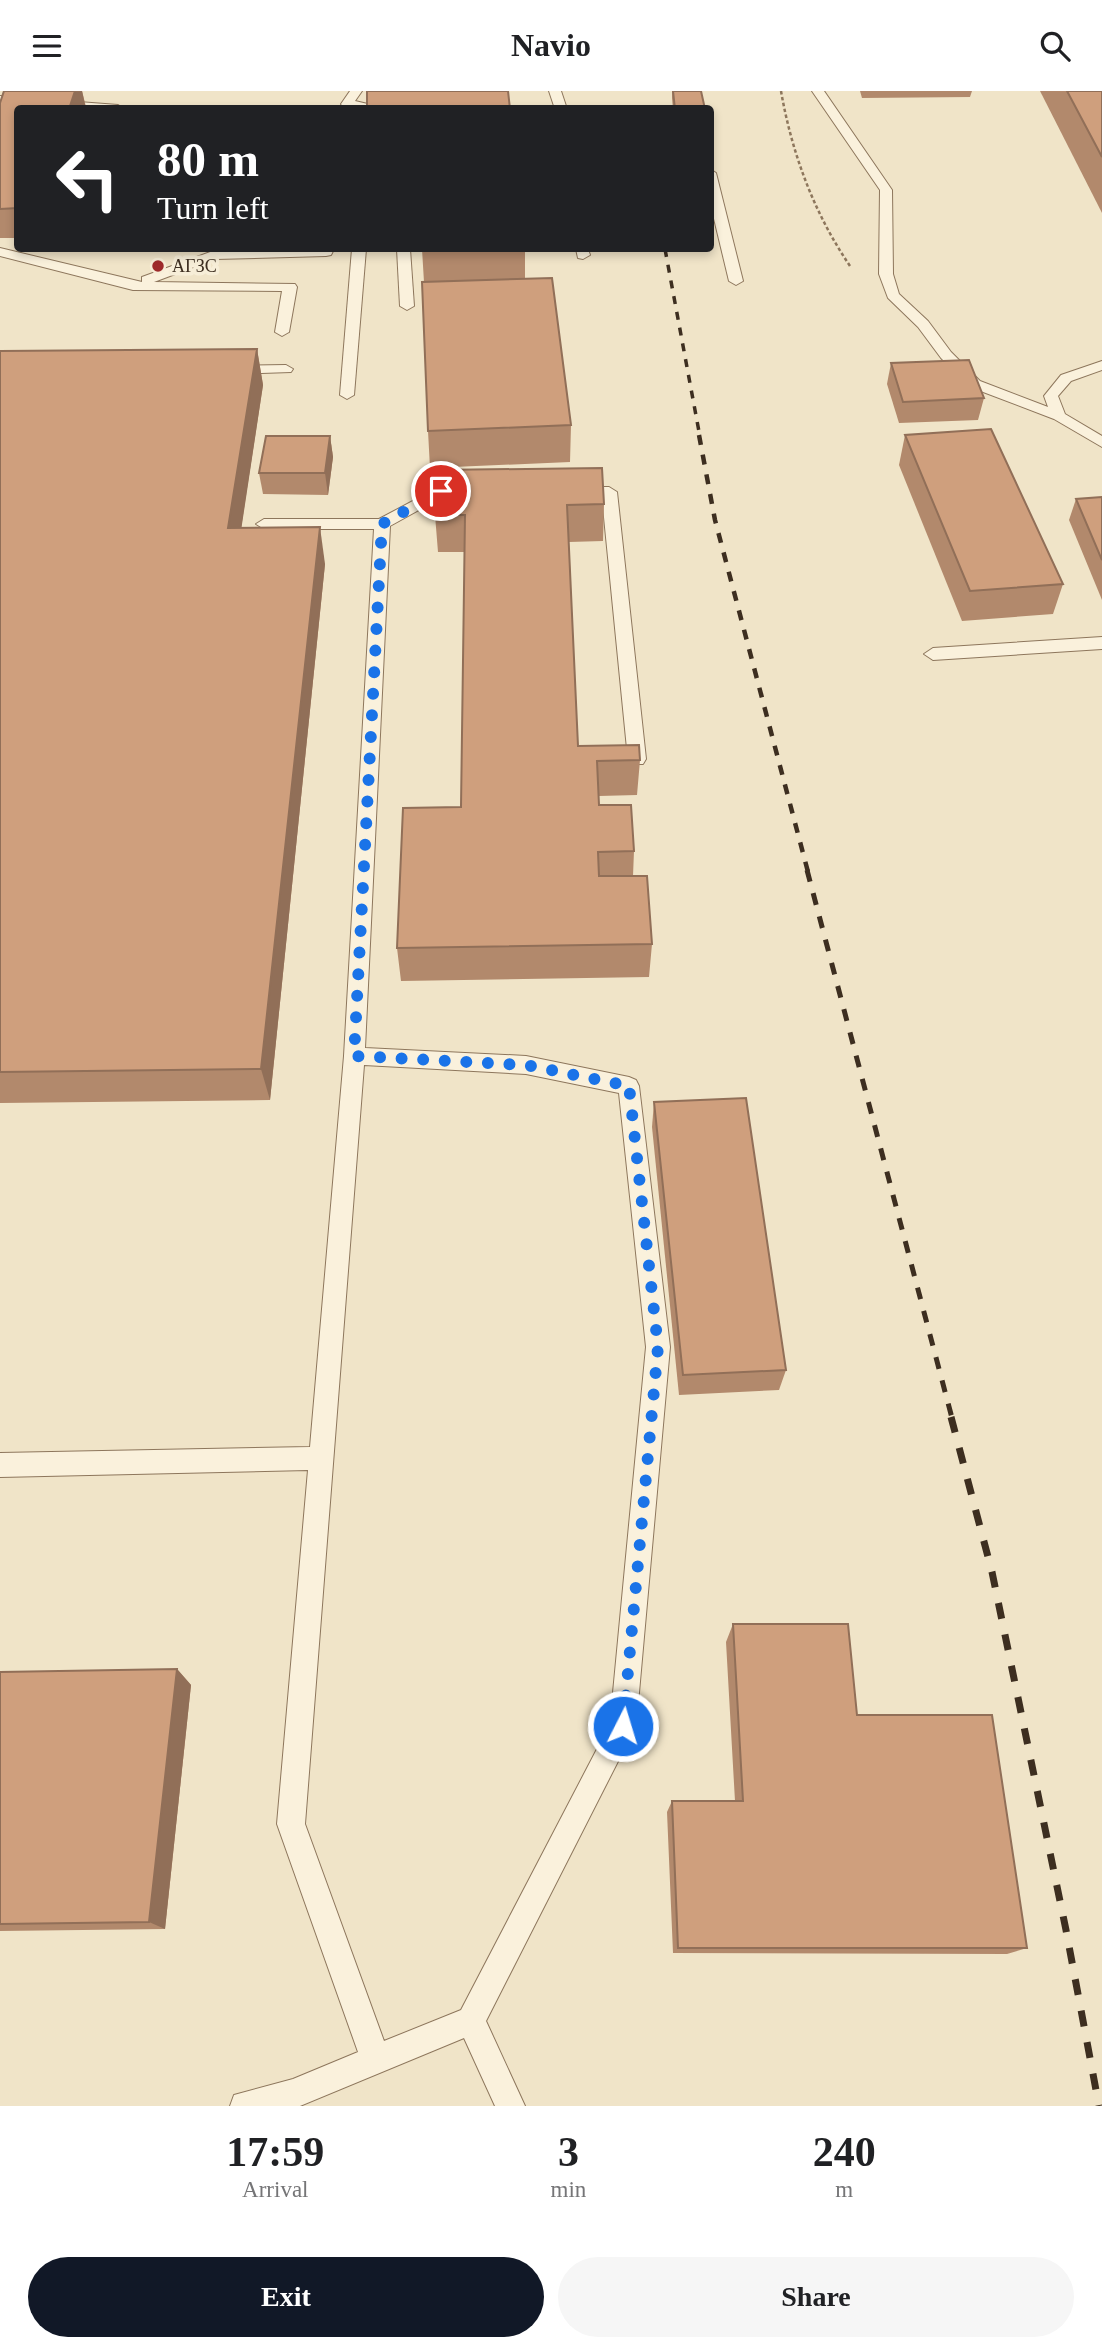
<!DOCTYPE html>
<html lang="en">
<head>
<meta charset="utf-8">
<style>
  body { margin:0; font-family:"Times New Roman",serif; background:#f6f6f6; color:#202124; height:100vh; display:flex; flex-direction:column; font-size:26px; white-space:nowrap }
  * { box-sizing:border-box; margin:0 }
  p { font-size:23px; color:#757577 }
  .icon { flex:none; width:38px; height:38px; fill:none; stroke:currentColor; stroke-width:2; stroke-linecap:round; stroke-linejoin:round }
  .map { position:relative; height:2015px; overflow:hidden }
  .sheet { display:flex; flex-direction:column; background:#fff; flex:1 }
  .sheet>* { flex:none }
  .hud { position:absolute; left:14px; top:14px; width:700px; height:147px; border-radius:7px; box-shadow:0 4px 10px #0003; background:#202124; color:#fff; overflow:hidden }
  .pin { position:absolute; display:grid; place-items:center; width:60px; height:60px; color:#fff; margin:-30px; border:4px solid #fff; border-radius:50%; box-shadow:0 2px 7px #0007 }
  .me { position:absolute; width:77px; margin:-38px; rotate:5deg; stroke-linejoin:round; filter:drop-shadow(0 0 5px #0008) }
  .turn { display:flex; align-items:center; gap:24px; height:147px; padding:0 28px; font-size:32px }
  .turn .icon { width:91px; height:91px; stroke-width:2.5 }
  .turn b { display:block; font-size:49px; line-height:60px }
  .eta { display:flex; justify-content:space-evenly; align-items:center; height:119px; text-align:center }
  .eta b { font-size:42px; font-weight:700; line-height:49px }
  .button { display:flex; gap:14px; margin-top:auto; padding:14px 28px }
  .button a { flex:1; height:80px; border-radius:42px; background:#111827; color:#fff; font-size:28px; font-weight:700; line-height:80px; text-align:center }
  .button a+a { background:#f6f6f6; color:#202124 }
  header { display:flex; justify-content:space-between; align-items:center; height:91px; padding:0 28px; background:#fff; font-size:32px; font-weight:700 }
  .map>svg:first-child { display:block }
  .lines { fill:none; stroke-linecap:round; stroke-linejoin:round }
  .lane-casing { stroke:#8d765c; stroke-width:2 }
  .path { stroke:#8d765c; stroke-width:2.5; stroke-dasharray:3.5 2.5; stroke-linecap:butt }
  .lane { fill:#faf1dc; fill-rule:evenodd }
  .rail-far3 { stroke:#3d2e20; stroke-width:3.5; stroke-dasharray:8 8; stroke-linecap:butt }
  .rail-far2 { stroke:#3d2e20; stroke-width:4.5; stroke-dasharray:10 10; stroke-linecap:butt }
  .rail-far1 { stroke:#3d2e20; stroke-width:5; stroke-dasharray:12 12; stroke-linecap:butt }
  .rail { stroke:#3d2e20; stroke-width:7; stroke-dasharray:16 16; stroke-linecap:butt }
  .wall { fill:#b2896c }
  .shaded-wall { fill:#916f58 }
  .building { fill:#cf9f7d; stroke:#916f58; stroke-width:2 }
  .route { stroke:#1a73e8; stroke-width:12; stroke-dasharray:0 21.6 }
  .poi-dot { fill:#9e2a2b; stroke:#f7eed8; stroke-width:2.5 }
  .labels { text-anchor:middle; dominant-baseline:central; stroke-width:7; stroke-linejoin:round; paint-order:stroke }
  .far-poi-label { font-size:18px; fill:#3d2e20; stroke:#f7eed8; text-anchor:start }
</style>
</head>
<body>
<header><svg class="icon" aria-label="menu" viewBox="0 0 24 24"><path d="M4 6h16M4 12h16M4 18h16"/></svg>Navio<svg class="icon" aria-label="search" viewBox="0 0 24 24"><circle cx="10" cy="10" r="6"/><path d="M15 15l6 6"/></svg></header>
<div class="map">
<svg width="1102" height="2015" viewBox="0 0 1102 2015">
  <rect width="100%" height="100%" fill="#f0e4c8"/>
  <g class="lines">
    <defs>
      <g id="lane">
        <polygon points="350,0 362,0 355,10 389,18 343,16 341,13"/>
        <polygon points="549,0 561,0 567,18 555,18"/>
        <polygon points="812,0 824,0 892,99 893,183 899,203 928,230 951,261 980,290 1048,316 1044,305 1061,284 1102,270 1102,279 1071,290 1058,305 1065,323 1102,345 1102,356 1054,328 970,296 941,267 918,236 888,207 879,183 880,99"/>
        <polygon points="0,5 118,14 124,18 64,18 0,13"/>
        <polygon points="710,78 716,82 743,190 736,194 729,190 710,111"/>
        <polygon points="0,157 142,191 142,186 213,160 334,158 331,164 326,165 215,168 154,191 295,193 297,196 289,241 282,245 275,241 282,200 133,199 0,165"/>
        <polygon points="352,158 366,158 354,304 347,308 340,304"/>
        <polygon points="397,158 410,158 414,215 407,219 400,215"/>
        <polygon points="576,158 588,158 590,164 583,168 578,167"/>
        <polygon points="286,274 293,278 291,281 233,283 226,279 233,275"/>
        <path d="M441,395H463L471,400L463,405H444L390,435L365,957L526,965L629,986L636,989L639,995L670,1256L636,1635L486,1930L525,2015H495L464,1947L300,2015H230L234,2004L293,1988L358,1961L277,1733L308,1379L0,1386V1362L310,1356L344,965L374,438H264L256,433L264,428H379ZM364,974L526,983L619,1002L646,1256L610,1633L461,1919L384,1950L305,1733Z"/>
        <polygon points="575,396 609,396 617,401 646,668 643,673 631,673 628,668 602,406 569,404 567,401"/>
        <polygon points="1102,546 1102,558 933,569 924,563 933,557"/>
      </g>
    </defs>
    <use href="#lane" class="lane-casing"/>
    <path class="path" d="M781,0C792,63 814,122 850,175"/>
    <use href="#lane" class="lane"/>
    <polyline class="rail-far3" points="665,158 700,346"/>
    <polyline class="rail-far2" points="699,344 715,429 808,781"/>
    <polyline class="rail-far1" points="807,779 952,1327"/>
    <polyline class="rail" points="951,1326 992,1481 1066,1839 1099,2015"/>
  </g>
  <g class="wall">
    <polygon points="4,0 82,0 86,16 86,18 18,18 18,147 0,147 0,12"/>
    <polygon points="672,0 701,0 705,18 673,18 672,7"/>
    <polygon points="860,0 972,0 970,6 862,7"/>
    <polygon points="1040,0 1102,0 1102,122"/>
    <polygon points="422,158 525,158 525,188 571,334 570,371 430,377 428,340 424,191"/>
    <polygon points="257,258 263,294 241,437 325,473 270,1009 0,1012 0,260"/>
    <polygon points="891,272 984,307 978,329 899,332 887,293"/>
    <polygon points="905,344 1063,493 1053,523 962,530 899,374"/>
    <polygon points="330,345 333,366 328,404 263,403 259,382"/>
    <polygon points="437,379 604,413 603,450 569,451 578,655 640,669 637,704 599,705 599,714 634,760 633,785 652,853 649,886 401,890 397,857 461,716 465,461 438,461 435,424"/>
    <polygon points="1102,406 1102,509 1069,429 1076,408"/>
    <polygon points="654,1011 786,1279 779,1299 679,1304 652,1036"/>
    <polygon points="733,1533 857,1624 1027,1857 1007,1863 673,1862 667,1721 672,1710 735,1710 726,1551"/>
    <polygon points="177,1578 191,1594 165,1838 0,1840 0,1581"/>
  </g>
  <g class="shaded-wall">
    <polygon points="75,0 82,0 86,18 69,18"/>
    <polygon points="257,258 263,294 236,473 228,437"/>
    <polygon points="330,345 333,366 328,404 325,382"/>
    <polygon points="320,436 325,473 270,1009 261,978"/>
    <polygon points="177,1578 191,1594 165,1838 149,1831"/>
  </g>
  <g class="building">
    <polygon points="4,0 75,0 69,18 18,18 18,117 0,118 0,12"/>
    <polygon points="367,0 508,0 510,18 367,18"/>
    <polygon points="673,0 701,0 705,18 675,18"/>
    <polygon points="1067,0 1102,0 1102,66"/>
    <polygon points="422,158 482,158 422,160"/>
    <polygon points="552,187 571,334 428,340 422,191"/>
    <polygon points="257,258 228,437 320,436 261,978 0,981 0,260"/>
    <polygon points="969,269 984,307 903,311 891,272"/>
    <polygon points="991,338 1063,493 970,500 905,344"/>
    <polygon points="266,345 330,345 325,382 259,382"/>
    <polygon points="602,377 604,413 567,414 578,655 639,654 640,669 597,670 599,714 631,714 634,760 598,761 599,785 647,785 652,853 397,857 403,717 461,716 465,424 435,424 437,379"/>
    <polygon points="1102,406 1102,469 1076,408"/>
    <polygon points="746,1007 786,1279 683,1284 654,1011"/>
    <polygon points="733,1533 848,1533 857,1624 992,1624 1027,1857 678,1857 672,1710 743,1710"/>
    <polygon points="177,1578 149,1831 0,1833 0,1581"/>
  </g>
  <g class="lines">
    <polyline class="route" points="441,400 382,433 354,965 526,974 629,995 658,1256 623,1635"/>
  </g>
  <circle class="poi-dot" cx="158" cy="175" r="7"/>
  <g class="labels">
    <g class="far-poi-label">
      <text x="172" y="175">АГЗС</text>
    </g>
  </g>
</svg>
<div class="pin" style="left:441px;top:400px;background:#d93025"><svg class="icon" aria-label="arrive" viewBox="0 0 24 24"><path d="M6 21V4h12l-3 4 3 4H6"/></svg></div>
<svg class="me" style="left:623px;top:1635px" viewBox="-20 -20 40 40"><circle r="17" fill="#1a73e8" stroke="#fff" stroke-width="3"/><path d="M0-11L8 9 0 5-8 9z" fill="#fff"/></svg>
<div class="hud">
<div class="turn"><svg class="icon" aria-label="left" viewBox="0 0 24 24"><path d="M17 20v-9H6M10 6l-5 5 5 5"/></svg><div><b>80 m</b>Turn left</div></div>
</div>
</div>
<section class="sheet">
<div class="eta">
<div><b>17:59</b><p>Arrival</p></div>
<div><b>3</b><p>min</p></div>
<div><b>240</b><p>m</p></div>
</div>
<div class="button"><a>Exit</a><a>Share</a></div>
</section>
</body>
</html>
